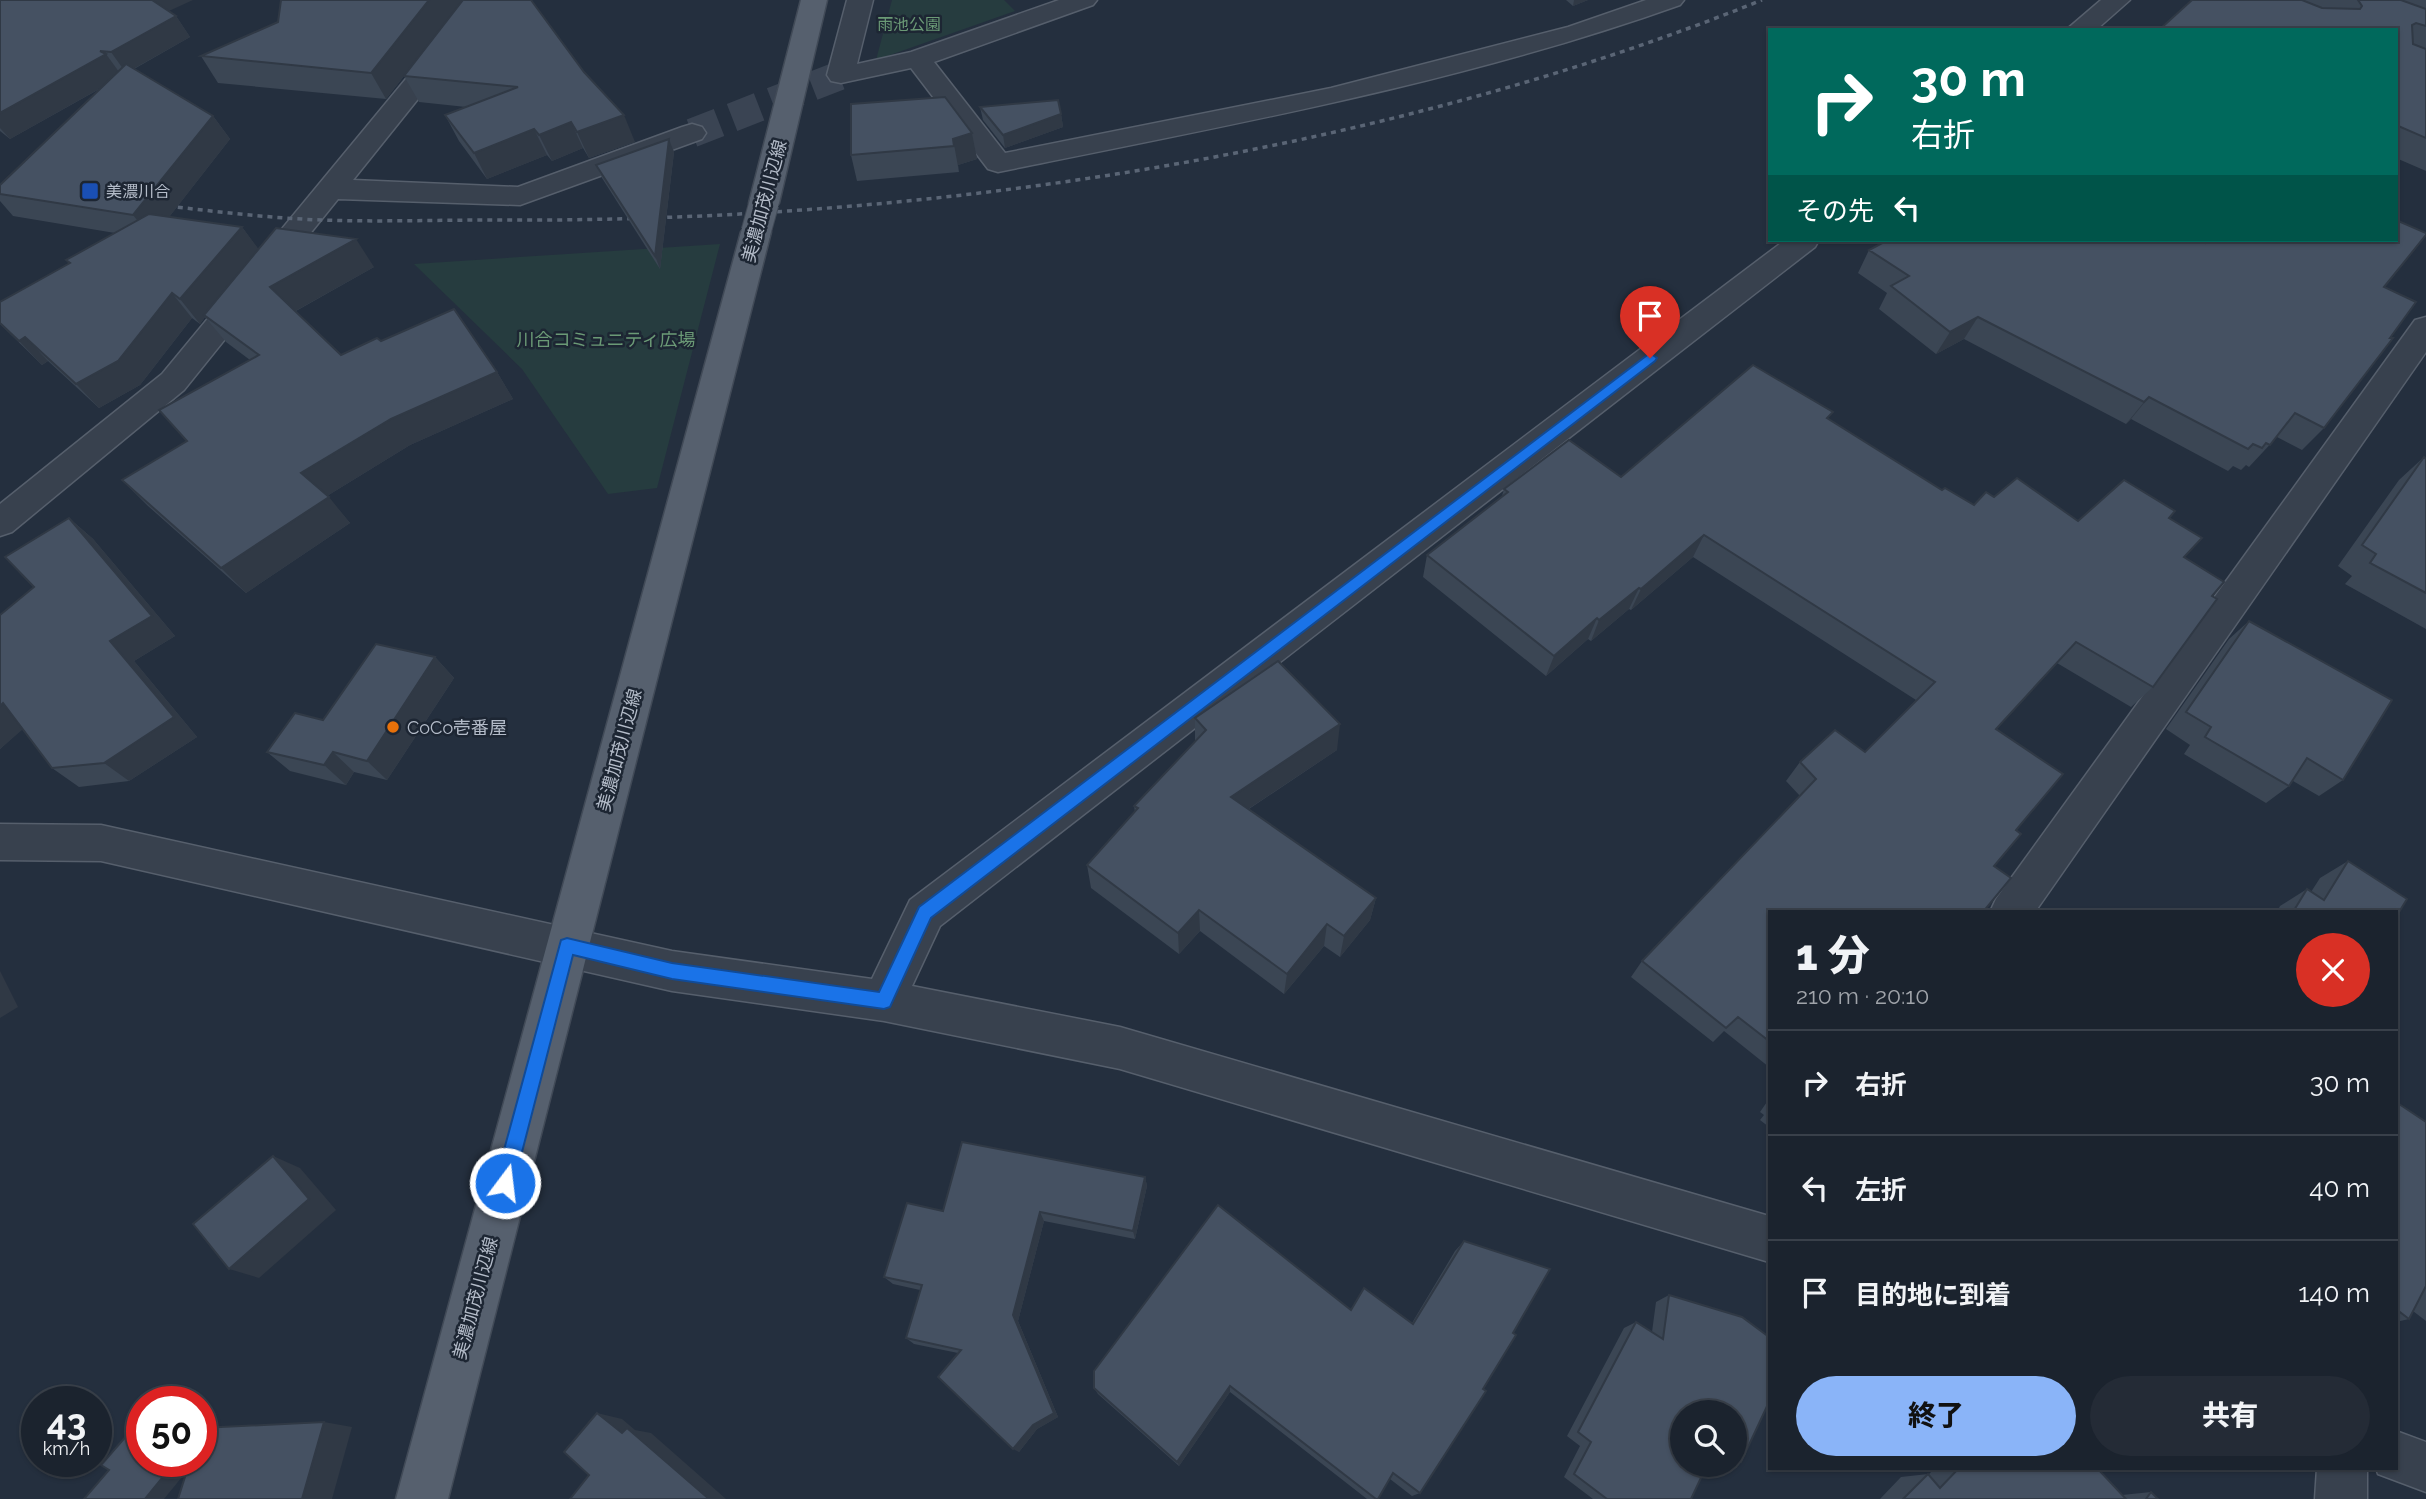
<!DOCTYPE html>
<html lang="ja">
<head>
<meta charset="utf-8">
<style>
  body { margin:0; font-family:Raleway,"Noto Sans JP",sans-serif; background:#242b36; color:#f1f3f6; height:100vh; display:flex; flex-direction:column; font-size:26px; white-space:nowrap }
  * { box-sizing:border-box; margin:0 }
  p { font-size:23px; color:#a0a4aa }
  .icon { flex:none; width:38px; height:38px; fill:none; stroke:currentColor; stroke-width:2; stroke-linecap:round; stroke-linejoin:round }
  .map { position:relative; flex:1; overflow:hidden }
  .side { position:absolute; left:1768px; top:910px; width:630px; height:560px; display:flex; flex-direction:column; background:#1b232e; border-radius:0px; box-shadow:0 2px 5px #0004,0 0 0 2px #39404a }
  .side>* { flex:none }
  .guide { position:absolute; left:1768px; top:28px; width:630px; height:214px; border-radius:0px; box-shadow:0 2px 5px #0004,0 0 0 2px #39404a; background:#00695c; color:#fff; overflow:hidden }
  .controls { position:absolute; left:1670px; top:1400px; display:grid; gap:14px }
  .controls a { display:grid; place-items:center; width:77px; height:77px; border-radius:50%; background:#1b232e; box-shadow:0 2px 5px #0004,0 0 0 2px #39404a; font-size:35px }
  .speed { position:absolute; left:21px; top:1386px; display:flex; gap:14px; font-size:35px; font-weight:700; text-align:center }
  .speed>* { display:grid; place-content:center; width:91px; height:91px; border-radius:50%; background:#1b232e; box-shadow:0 2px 5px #0004,0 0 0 2px #39404a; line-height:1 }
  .speed small { font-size:18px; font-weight:400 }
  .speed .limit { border:10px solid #d22; background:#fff; color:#111 }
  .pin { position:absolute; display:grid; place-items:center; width:60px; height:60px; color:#fff; margin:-72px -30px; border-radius:50% 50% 50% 0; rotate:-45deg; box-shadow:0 0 7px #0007 }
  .pin .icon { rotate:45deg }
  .me { position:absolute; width:77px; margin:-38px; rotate:15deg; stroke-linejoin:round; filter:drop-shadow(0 0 5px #0008) }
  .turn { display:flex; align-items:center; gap:24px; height:147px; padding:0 28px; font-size:32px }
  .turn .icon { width:91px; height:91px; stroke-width:2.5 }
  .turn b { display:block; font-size:49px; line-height:60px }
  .then { display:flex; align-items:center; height:66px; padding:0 28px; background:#0003; gap:14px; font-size:26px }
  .round { display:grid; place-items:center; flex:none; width:74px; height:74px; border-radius:37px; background:#242b36 }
  .head { display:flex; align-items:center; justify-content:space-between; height:119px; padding:0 28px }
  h1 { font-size:42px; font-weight:800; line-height:52px }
  .primary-button { display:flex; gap:14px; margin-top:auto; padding:14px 28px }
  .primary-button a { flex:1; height:80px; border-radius:42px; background:#8ab4f8; color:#111; font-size:28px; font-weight:800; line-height:80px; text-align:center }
  .primary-button a+a { background:#242b36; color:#f1f3f6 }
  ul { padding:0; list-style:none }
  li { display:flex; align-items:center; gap:21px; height:105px; padding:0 28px; border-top:2px solid #39404a }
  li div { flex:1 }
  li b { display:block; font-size:26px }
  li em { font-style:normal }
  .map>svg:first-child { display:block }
  .green { fill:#263c3f }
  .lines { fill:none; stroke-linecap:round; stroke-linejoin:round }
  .minor-tunnel { stroke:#3a4453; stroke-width:29; stroke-dasharray:29 14; stroke-linecap:butt }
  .minor-casing { stroke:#565f6c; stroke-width:3 }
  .major-casing { stroke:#414a57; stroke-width:3 }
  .minor { fill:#38414e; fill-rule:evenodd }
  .major { fill:#56606e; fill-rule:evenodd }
  .rail { stroke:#5a6575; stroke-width:3.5; stroke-dasharray:5 5; stroke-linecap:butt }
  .major-bridge-casing { stroke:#414a57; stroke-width:31; stroke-linecap:butt }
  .major-bridge { stroke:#56606e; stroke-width:29 }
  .wall { fill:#3b4654 }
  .shaded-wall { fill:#303945 }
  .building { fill:#455162; stroke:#303945; stroke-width:2 }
  .route { fill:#1a73e8; stroke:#114b97; stroke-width:2 }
  .transit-dot { fill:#1a4fb4; stroke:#1d2633; stroke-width:2.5 }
  .food-dot { fill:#e8710a; stroke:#1d2633; stroke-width:2.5 }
  .labels { text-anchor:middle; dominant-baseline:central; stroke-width:5; stroke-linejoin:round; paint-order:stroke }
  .far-park-label { font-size:16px; fill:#6b9a76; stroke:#1d2633 }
  .far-poi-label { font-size:16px; fill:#b4bcc9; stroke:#1d2633; text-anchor:start }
  .street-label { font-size:18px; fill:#b4bcc9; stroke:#1d2633 }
  .park-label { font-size:18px; fill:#6b9a76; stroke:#1d2633 }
  .poi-label { font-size:18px; fill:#b4bcc9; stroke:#1d2633; text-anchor:start }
</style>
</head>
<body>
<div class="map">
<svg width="2426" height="1499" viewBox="0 0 2426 1499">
  <rect width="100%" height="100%" fill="#242f3e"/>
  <g class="green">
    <polygon points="892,0 1004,0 1015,11 876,60"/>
    <polygon points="720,244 657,488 608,494 522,369 414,264"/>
  </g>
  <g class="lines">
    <polyline class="minor-tunnel" points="692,133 841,75"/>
    <defs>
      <g id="minor">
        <polygon points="466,0 492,0 442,69 353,180 518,187 682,127 692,124 702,127 706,133 702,139 520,205 338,199 184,390 12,532 0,536 0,504 162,374 424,57"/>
        <path d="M847,0H873L857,64L911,52L1059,0H1097L1093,5L934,62L1005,153L1331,88L1568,27L1646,0H1684L1680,5C1459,84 1227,125 998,172L988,169L911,68L841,83L831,81L827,75Z"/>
        <polygon points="2101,0 2130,0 2096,30 2066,30"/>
        <polygon points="1785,240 1819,240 1815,247 940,926 912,986 1120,1027 1769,1216 1769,1262 1120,1069 884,1021 672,991 101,861 0,860 0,824 101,825 672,951 872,979 910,900"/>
        <polygon points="2426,317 2426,352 2035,912 1990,912 1996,899 2415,320"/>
        <polygon points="2396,1431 2426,1442 2426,1492 2378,1474 2376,1468 2396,1468"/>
        <polygon points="2317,1468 2367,1468 2367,1499 2315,1499"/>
      </g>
      <g id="major">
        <polygon points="801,0 827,0 779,203 774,210 764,212 754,210 749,203"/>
        <polygon points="756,222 766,225 771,232 448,1499 396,1499 741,232 746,225"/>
      </g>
    </defs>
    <use href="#minor" class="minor-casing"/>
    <use href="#major" class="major-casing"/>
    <use href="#minor" class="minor"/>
    <use href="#major" class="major"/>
    <path class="rail" d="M158,205C212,211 267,218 321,220C378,222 436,220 493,220C915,223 1370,158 1762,0"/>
    <defs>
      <polyline id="major-bridge" points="756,232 764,203"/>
    </defs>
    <use href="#major-bridge" class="major-bridge-casing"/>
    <use href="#major-bridge" class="major-bridge"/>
  </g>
  <g class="wall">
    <polygon points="0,0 169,11 176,16 190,37 134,69 213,116 230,139 169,217 242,227 258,249 374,267 296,311 341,355 381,341 497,372 513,399 410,445 327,496 350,523 246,593 148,506 122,480 187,441 250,360 226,342 205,317 200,324 192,318 140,385 99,408 48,361 42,365 0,324 0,302 69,264 66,260 115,233 13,216 0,201 0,185 103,87 10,139 0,131"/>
    <polygon points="463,0 386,99 218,83 201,56 278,22"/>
    <polygon points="463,0 635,142 589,158 583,148 552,161 547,155 487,179 459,141 445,115 466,107 419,102 404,76"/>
    <polygon points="1566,0 1588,0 1573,6"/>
    <polygon points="2192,0 2426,0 2426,171 2396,158 2396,30"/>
    <polygon points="980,107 1061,114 1063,127 1005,148 983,120"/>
    <polygon points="972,133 977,159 958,165 959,172 857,181 851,155"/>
    <polygon points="669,139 674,152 660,269 602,178 596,165"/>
    <polygon points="2205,243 2384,287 2324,428 2302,450 2277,437 2249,467 2246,465 2241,470 2233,466 2228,471 2131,419 2126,424 1964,339 1936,354 1879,309 1887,293 1858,273 1869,250"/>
    <polygon points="1829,419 1942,490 1974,505 1994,497 2078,521 2169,518 2184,557 2212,596 2153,687 2131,707 2057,663 1769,912 1769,1067 1724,1031 1713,1042 1631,977 1642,961 1800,796 1786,781 1800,762 1865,752 1916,700 1693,557 1631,610 1629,609 1591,641 1588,639 1546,676 1423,577 1427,555 1502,496 1504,489 1621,477"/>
    <polygon points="2424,457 2426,459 2426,629 2345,584 2352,576 2338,566 2399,480"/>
    <polygon points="69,518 93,539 175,636 134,661 197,737 129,781 79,787 52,768 22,729 0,749 0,615 34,587"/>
    <polygon points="2249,621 2343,780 2319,796 2293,781 2289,786 2266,803 2184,754 2190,745 2166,729 2229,639"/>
    <polygon points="435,657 454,678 387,780 354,772 346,785 290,771 267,752"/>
    <polygon points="1195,718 1337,750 1249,809 1376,898 1370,920 1340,957 1324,946 1284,994 1200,931 1179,954 1091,888 1087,865 1135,812 1134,806 1195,742"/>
    <polygon points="2348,861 2396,912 2277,912 2280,906 2307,889 2311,892 2320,878"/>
    <polygon points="1769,1099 1769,1127 1760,1120 1764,1115 1760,1112"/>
    <polygon points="2396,1102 2426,1122 2426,1321 2413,1311 2409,1319 2396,1322"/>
    <polygon points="1145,1177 1147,1186 1135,1239 1044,1221 1018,1321 1058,1417 1037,1429 1019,1452 958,1353 914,1344 906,1338 920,1290 893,1284 884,1277 943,1211"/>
    <polygon points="1464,1241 1420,1493 1412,1496 1390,1479 1378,1499 1367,1499 1230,1392 1179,1466 1098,1394 1094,1388 1351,1310 1412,1323 1455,1251"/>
    <polygon points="1669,1295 1742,1317 1769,1337 1769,1402 1741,1462 1734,1463 1734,1412 1682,1412 1682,1465 1707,1465 1691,1499 1593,1499 1564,1477 1580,1446 1567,1436 1624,1328 1636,1322 1652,1332 1656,1302"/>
    <polygon points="1935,1468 2097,1468 2122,1495 2151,1492 2158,1499 1880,1499 1901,1477 1928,1474 1928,1475"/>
  </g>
  <g class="shaded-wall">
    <polygon points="147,0 193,0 158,16"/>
    <polygon points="429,0 463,0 386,99 371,73"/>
    <polygon points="1574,0 1588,0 1573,6"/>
    <polygon points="176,16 190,37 126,73 111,52"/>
    <polygon points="106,54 122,76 10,139 0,128 0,113"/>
    <polygon points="1061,114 1063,127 1005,148 1003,135"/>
    <polygon points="624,115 635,142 589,158 577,132"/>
    <polygon points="213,116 230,139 152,239 133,215"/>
    <polygon points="571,122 583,148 552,161 539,135"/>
    <polygon points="534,129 547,155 487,179 474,153"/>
    <polygon points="972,133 977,159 958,165 959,172 953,139"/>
    <polygon points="669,139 674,152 660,269 655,256"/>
    <polygon points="242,227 260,251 204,315 205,317 200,324 180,299"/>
    <polygon points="356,239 374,267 290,314 270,287"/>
    <polygon points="172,293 192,318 140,385 99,408 76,384"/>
    <polygon points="1978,317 1964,339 1936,354 1950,332"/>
    <polygon points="25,337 48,361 42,365 19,341"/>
    <polygon points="497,372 513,399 410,445 322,499 301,473 391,419"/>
    <polygon points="2149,397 2131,419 2126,424 2144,402"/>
    <polygon points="329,497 350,523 246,593 221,568"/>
    <polygon points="69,518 93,539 175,636 134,661 197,737 129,781 104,763 110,641"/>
    <polygon points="1704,535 1693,557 1631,610 1641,589"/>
    <polygon points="1639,588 1629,609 1591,641 1599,620"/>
    <polygon points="1597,618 1588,639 1546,676 1554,656"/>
    <polygon points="435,657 454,678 387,780 367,761"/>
    <polygon points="3,703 30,723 0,749 0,706"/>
    <polygon points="1340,724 1337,750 1230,821 1231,797"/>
    <polygon points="333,752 354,772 346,785 324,765"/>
    <polygon points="1376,898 1370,920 1340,957 1344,936"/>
    <polygon points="1199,910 1200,931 1179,954 1178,933"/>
    <polygon points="1327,924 1324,946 1284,994 1287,974"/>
    <polygon points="0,971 18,1007 0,1018"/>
    <polygon points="273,1156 300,1168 336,1210 259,1278 229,1269"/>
    <polygon points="1145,1177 1147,1186 1135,1239 1133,1231"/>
    <polygon points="1040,1212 1044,1221 1018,1321 1058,1417 1037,1429 1019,1452 1013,1449 1013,1315"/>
    <polygon points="1230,1386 1230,1392 1179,1466 1177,1462"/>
    <polygon points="597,1413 622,1419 635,1430 651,1433 726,1499 709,1499 622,1433"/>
    <polygon points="324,1422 352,1427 332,1499 302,1499"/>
    <polygon points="176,1461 195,1461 164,1499 145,1499"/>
  </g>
  <g class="building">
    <polygon points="0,0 152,0 176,16 111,52 100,51 106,54 0,113"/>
    <polygon points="281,0 429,0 371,73 201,56 278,22"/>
    <polygon points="463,0 531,0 584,72 624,115 577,132 571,122 539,135 534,129 474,153 445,115 518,87 404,76"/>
    <polygon points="2192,0 2302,0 2322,8 2360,9 2362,6 2358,0 2401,0 2426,9 2426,26 2416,23 2412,25 2413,44 2426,49 2426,138 2396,125 2396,30 2159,30"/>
    <polygon points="126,64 213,116 133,215 0,194 0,185"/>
    <polygon points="945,97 972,133 953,139 954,146 851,155 851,104"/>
    <polygon points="1058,100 1061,114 1003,135 980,107"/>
    <polygon points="669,139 655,256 596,165"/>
    <polygon points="149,214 242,227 180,299 172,293 118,361 76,384 25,337 19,341 0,323 0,302 70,263 66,260"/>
    <polygon points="2396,220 2426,233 2426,235 2384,287 2416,302 2390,338 2393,338 2324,428 2295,413 2270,445 2266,443 2262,448 2253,444 2248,449 2149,397 2144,402 1978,317 1950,332 1891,286 1909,276 1869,250 1888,240 2200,240 2205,243 2208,240 2396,240"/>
    <polygon points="276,228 356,239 270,287 341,355 377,338 381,341 454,309 497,372 391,419 301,473 329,497 221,568 122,480 187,441 159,410 259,355 204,315"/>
    <polygon points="1753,365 1833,412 1827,418 1942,490 1945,488 1974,505 1986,492 1994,497 2017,478 2078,521 2124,480 2175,511 2169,518 2202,538 2184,557 2224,582 2212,596 2217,599 2153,687 2076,642 1996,729 2063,774 2016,830 2021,834 1994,866 2011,878 1983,912 1769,912 1769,1041 1738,1017 1726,1028 1642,961 1816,779 1800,762 1835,730 1865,752 1935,682 1704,535 1641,589 1639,588 1599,620 1597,618 1554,656 1427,555 1508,492 1504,489 1569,440 1621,477"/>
    <polygon points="2424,457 2426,459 2426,593 2370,563 2376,554 2362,545"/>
    <polygon points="69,518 152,616 110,641 174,717 104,763 52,768 3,703 0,706 0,615 34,587 5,557"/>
    <polygon points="2249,621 2392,700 2343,780 2307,758 2289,786 2205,737 2211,727 2186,712"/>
    <polygon points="376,644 435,657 367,761 333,752 324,765 267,752 295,713 323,720"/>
    <polygon points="1278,661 1340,724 1231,797 1376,898 1344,936 1327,924 1287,974 1199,910 1178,933 1087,865 1138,808 1134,806 1206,730 1195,718"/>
    <polygon points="2348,861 2407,899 2396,917 2396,912 2293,912 2307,889 2324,900"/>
    <polygon points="2396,1102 2426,1122 2426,1286 2409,1319 2396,1309"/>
    <polygon points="962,1142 1145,1177 1133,1231 1040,1212 1013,1315 1054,1413 1033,1425 1013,1449 938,1377 961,1350 906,1338 922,1285 884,1277 907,1203 943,1211"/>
    <polygon points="273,1156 309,1199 229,1269 193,1224"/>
    <polygon points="1218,1205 1351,1310 1364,1288 1413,1324 1464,1241 1550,1269 1513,1333 1516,1335 1483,1389 1486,1391 1420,1493 1393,1473 1378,1499 1376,1499 1230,1386 1177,1462 1094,1388 1094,1371"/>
    <polygon points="1669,1295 1742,1317 1769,1337 1769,1402 1741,1462 1734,1457 1734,1412 1682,1412 1682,1465 1707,1465 1691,1499 1607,1499 1574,1474 1591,1442 1578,1432 1636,1322 1663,1339"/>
    <polygon points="597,1413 622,1433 627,1428 709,1499 570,1499 589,1475 564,1452"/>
    <polygon points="142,1418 142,1461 176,1461 145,1499 84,1499 109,1470 101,1465"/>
    <polygon points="324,1422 302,1499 178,1499 190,1461 201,1461 201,1428"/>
    <polygon points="1959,1468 2097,1468 2126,1499 1903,1499 1928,1474 1940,1488"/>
    <polygon points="2151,1492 2158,1499 2146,1499"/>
  </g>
  <polygon class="route" points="1650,353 1657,358 1655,361 931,918 890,1007 884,1009 672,979 573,955 514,1183 512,1190 505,1192 498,1190 495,1183 561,940 567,938 672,963 879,992 919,907"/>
  <rect class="transit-dot" x="81" y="182" width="18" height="18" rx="3.5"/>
  <circle class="food-dot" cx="393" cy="727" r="7"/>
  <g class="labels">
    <g class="far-park-label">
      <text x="909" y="24">雨池公園</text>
    </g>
    <g class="far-poi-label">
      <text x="106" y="191">美濃川合</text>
    </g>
    <g class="street-label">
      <text transform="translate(764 201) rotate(-75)">美濃加茂川辺線</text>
      <text transform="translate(619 750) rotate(-75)">美濃加茂川辺線</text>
      <text transform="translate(475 1298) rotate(-75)">美濃加茂川辺線</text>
    </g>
    <g class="park-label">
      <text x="606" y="339">川合コミュニティ広場</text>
    </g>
    <g class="poi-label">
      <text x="407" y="727">CoCo壱番屋</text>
    </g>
  </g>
</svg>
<div class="controls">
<a><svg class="icon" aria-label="search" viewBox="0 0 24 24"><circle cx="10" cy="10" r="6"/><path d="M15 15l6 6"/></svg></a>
</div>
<div class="speed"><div>43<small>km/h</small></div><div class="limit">50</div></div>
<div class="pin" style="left:1650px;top:358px;background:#d93025"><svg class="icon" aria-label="arrive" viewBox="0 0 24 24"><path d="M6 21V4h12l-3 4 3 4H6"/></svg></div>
<svg class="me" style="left:505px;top:1183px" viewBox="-20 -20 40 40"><circle r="17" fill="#1a73e8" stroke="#fff" stroke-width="3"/><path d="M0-11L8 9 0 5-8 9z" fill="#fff"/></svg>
<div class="guide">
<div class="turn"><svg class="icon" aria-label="right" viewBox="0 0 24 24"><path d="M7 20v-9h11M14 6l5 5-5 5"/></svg><div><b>30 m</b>右折</div></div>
<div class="then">その先<svg class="icon" aria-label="left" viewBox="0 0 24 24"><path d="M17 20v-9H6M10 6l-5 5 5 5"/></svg></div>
</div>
<section class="side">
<div class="head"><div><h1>1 分</h1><p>210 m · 20:10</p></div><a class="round" style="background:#d93025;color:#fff"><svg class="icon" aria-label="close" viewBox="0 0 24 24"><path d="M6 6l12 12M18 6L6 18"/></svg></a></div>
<ul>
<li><svg class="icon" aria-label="right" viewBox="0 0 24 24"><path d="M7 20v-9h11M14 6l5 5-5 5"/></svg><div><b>右折</b></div><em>30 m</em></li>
<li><svg class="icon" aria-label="left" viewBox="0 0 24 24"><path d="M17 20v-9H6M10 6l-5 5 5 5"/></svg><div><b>左折</b></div><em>40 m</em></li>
<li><svg class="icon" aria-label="arrive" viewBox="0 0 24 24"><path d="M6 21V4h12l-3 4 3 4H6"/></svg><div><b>目的地に到着</b></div><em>140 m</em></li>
</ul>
<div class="primary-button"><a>終了</a><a>共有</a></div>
</section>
</div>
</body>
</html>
